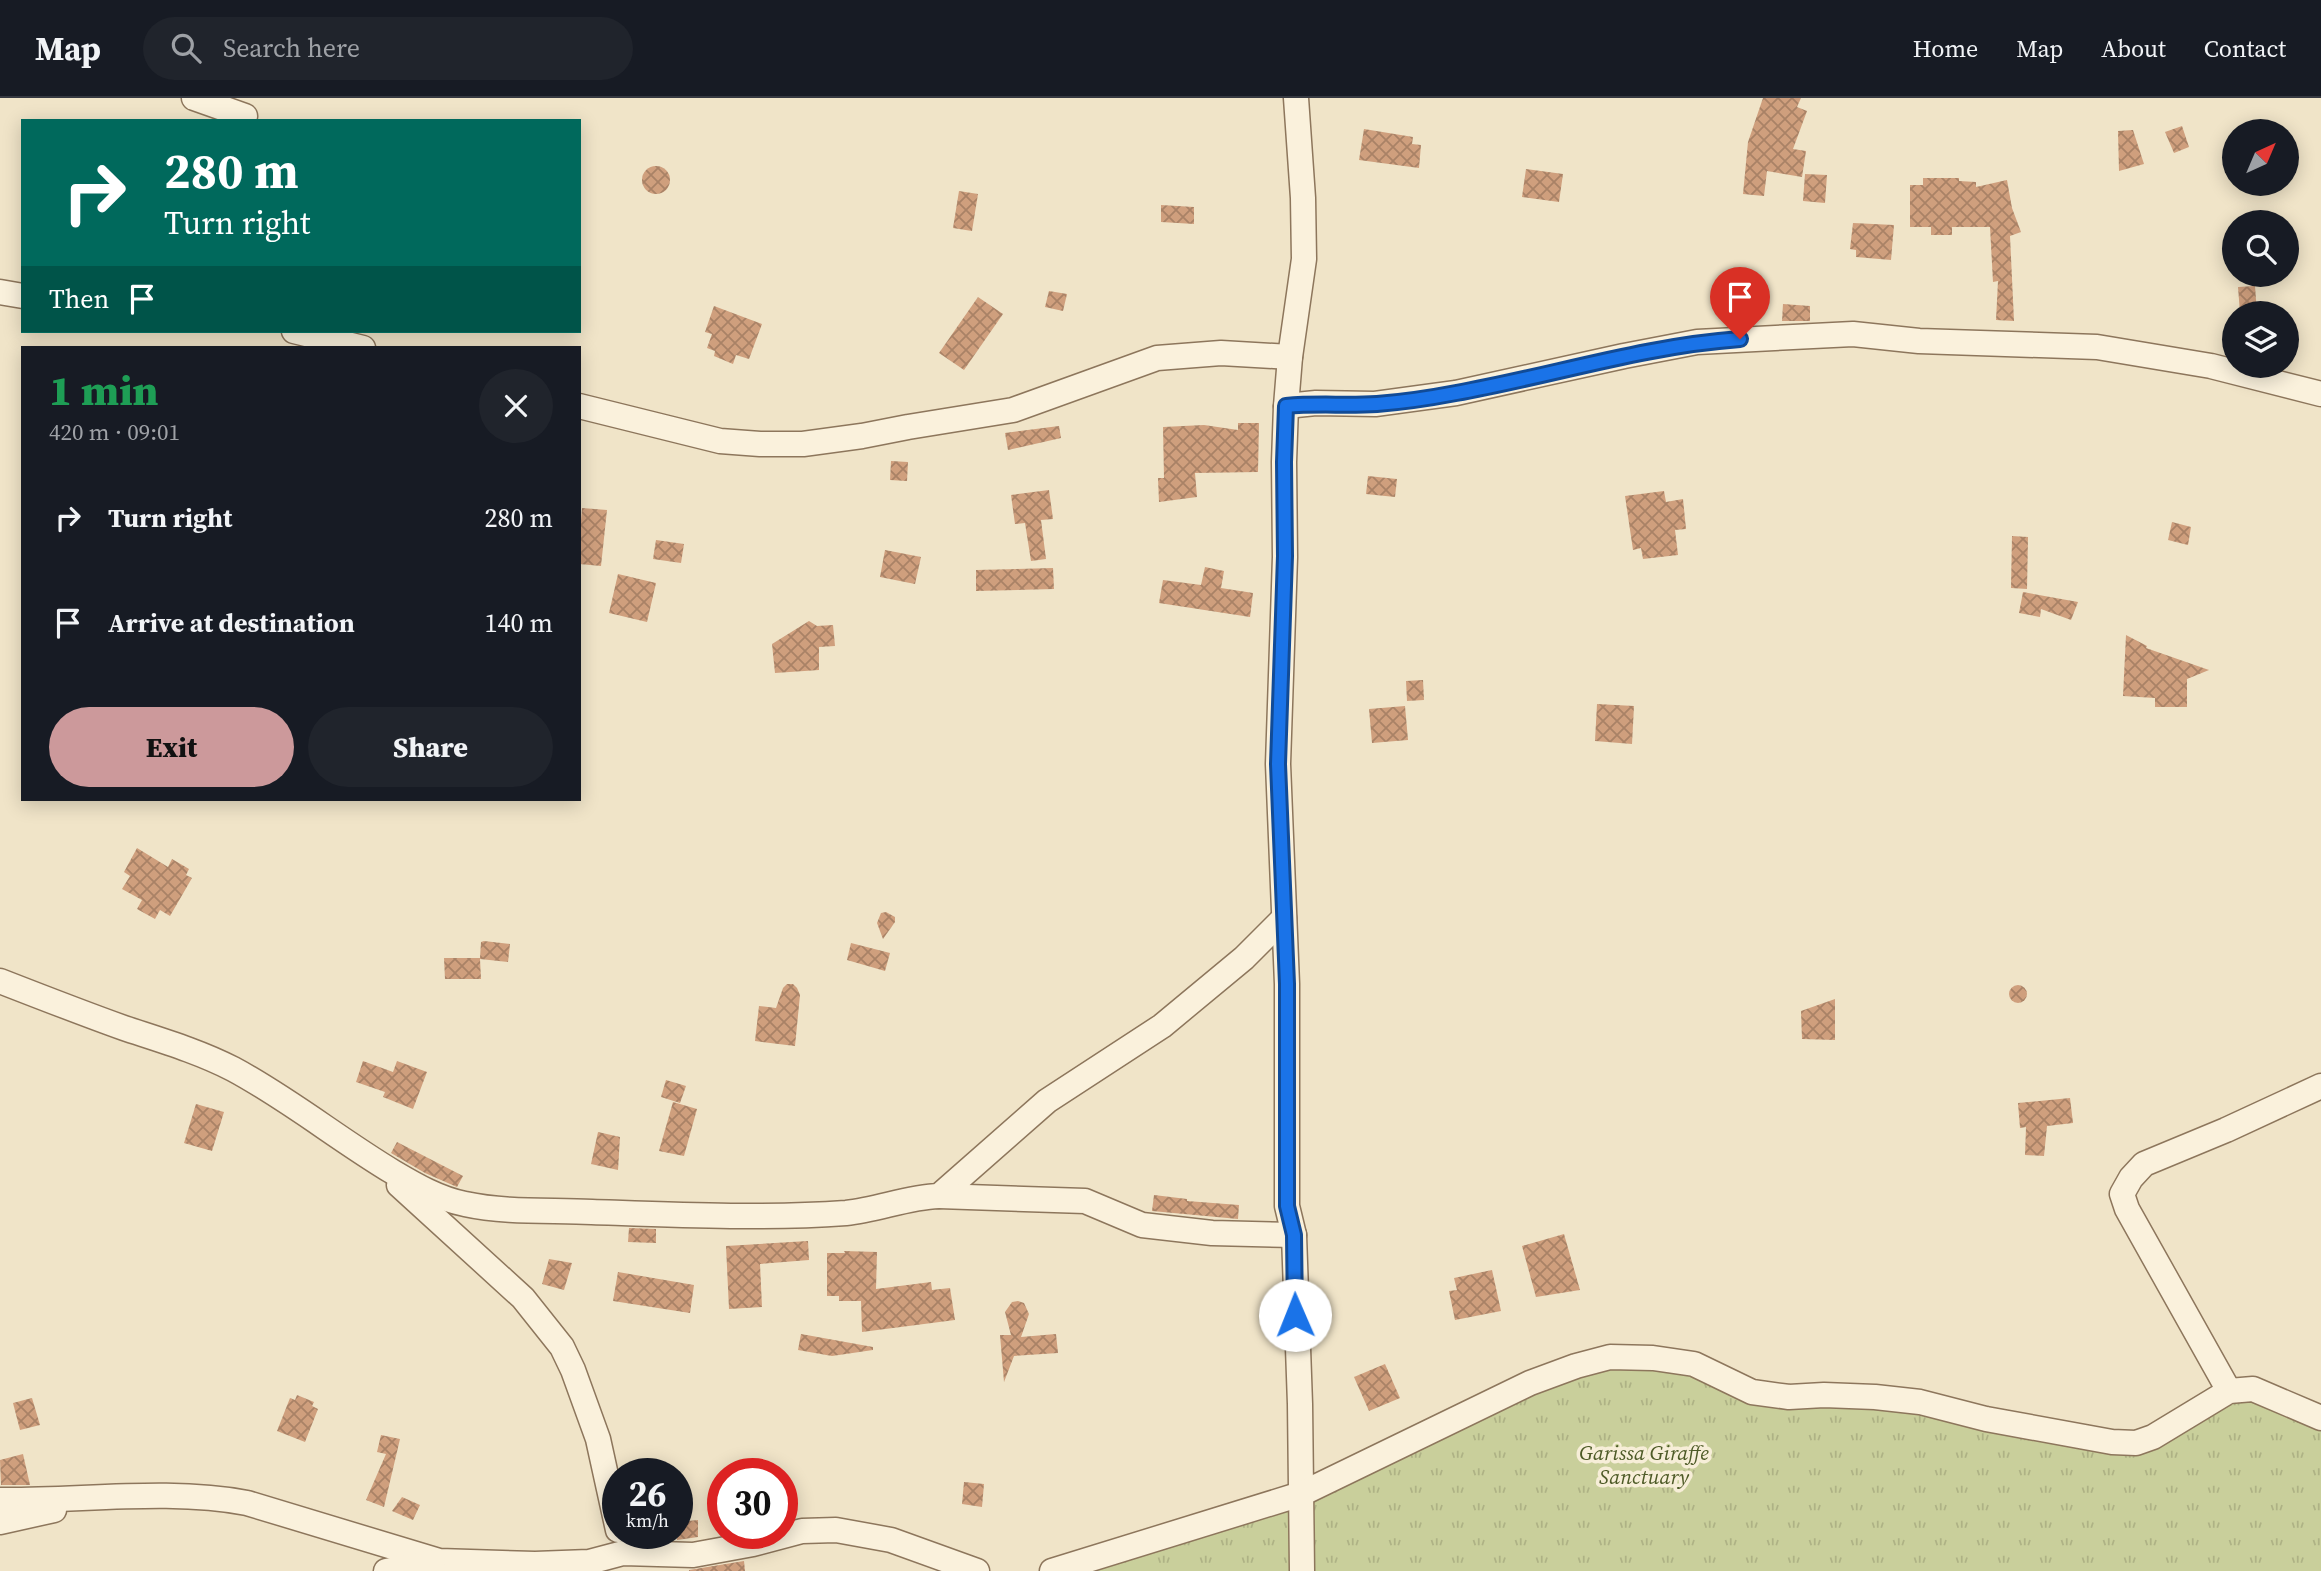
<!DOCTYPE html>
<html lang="en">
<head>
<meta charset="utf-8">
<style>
  body { margin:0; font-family:"Source Serif 4",serif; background:#20242c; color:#f1f3f6; height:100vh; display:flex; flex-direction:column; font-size:26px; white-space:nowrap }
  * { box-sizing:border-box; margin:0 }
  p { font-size:23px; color:#9ea1a6 }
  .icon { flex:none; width:38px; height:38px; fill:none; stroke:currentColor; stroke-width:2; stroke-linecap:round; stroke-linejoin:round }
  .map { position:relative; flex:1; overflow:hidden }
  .drawer { position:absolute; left:21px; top:248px; width:560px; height:455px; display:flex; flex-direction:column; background:#171b24; border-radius:0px; box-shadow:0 4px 18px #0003 }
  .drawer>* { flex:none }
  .hud { position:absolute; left:21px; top:21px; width:560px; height:214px; border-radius:0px; box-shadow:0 4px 18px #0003; background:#00695c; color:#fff; overflow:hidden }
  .needle { width:46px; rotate:44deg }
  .fabs { position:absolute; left:2222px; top:21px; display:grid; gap:14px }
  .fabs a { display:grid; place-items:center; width:77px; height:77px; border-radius:50%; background:#171b24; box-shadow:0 4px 18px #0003; font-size:35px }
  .speed { position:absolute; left:602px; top:1360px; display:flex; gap:14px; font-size:35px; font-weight:700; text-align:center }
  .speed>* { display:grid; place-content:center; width:91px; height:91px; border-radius:50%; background:#171b24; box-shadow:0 4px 18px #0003; line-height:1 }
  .speed small { font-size:18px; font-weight:400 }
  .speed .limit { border:10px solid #d22; background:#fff; color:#111 }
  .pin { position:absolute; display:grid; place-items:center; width:60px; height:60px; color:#fff; margin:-72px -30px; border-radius:50% 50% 50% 0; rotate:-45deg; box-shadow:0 0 7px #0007 }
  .pin .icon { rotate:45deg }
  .me { position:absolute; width:77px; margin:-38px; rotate:359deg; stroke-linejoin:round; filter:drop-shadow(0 0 5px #0008) }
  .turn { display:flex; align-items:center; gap:24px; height:147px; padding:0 28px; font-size:32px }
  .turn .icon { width:91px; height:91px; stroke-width:2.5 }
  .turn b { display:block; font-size:49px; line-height:60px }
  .then { display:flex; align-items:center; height:66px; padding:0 28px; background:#0003; gap:14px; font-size:26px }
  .round { display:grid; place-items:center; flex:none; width:74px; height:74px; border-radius:37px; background:#20242c }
  .headline { display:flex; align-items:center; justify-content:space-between; height:119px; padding:0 28px }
  h1 { font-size:42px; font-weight:800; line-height:52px; color:#1e9e55 }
  .primary-button { display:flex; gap:14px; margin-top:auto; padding:14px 28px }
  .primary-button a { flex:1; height:80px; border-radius:42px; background:#cc999b; color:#111; font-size:28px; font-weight:800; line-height:80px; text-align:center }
  .primary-button a+a { background:#20242c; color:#f1f3f6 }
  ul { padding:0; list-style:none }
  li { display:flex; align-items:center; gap:21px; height:105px; padding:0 28px }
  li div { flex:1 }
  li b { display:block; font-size:26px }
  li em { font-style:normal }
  header { display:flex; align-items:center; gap:42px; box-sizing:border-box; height:98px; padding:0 35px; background:#171b24; border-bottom:2px solid #363941 }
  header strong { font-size:33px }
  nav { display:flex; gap:38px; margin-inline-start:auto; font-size:24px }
  .search { width:490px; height:63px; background:#20242c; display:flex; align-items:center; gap:18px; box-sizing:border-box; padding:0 24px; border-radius:38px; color:#9ea1a6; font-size:26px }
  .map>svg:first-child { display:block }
  .park { fill:url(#park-tufts) }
  .building { fill:url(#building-cross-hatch) }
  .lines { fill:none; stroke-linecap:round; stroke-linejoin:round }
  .minor-casing { stroke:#8d765c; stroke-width:27 }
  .minor { stroke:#faf1dc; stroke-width:24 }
  .route-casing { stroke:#114b97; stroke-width:18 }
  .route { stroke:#1a73e8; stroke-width:12 }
  .labels { text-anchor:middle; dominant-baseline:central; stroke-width:7; stroke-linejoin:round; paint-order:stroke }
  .park-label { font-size:21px; font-style:italic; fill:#4d5a26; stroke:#f7eed8 }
</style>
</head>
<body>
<header>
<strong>Map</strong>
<div class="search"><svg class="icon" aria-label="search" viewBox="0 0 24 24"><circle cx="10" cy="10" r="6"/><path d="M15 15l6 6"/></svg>Search here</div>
<nav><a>Home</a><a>Map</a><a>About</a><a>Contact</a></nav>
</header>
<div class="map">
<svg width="2321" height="1473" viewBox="0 0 2321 1473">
  <defs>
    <pattern id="park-tufts" width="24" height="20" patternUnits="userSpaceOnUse" patternTransform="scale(1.75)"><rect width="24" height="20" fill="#c9cf9b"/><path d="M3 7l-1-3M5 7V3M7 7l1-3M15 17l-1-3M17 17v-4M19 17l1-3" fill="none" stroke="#aeb285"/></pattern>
    <pattern id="building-cross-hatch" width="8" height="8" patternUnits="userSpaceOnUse" patternTransform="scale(1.75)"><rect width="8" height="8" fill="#cf9f7d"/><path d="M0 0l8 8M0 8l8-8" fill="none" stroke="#a98266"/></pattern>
  </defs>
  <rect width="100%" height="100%" fill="#f0e4c8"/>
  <polygon class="park" points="1610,1259 1824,1297 2112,1344 2229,1293 2321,1309 2321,1473 1049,1473 1301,1396"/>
  <g class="building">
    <polygon points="1763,0 1801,0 1797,9 1807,13 1793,51 1806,53 1802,79 1767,73 1764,98 1743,96 1748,44"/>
    <polygon points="2182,28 2189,49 2174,55 2165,34"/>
    <polygon points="1364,31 1413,39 1412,46 1421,47 1419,70 1359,62"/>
    <polygon points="2133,32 2144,66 2119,73 2118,33"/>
    <circle cx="656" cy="82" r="14"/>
    <polygon points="1526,71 1563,76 1559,104 1522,99"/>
    <polygon points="1805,76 1827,77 1825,105 1803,103"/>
    <polygon points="1923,80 1959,80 1959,83 1976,84 1976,89 2007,82 2012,110 2021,134 2010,138 2014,223 1996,222 1998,183 1993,184 1990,129 1952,129 1952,137 1931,137 1931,129 1910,129 1910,87 1923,87"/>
    <polygon points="959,93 978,96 972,133 953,130"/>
    <polygon points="1161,107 1194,109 1194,126 1161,124"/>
    <polygon points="1853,125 1894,127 1891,162 1856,159 1856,152 1850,151"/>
    <polygon points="1747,188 1769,191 1765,213 1744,210"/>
    <polygon points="2255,188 2257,215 2240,215 2238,189"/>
    <polygon points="1049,193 1067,196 1063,213 1045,209"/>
    <polygon points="978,199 1003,216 964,272 939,255"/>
    <polygon points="1783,206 1810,208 1810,223 1782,223"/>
    <polygon points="714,208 762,226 749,261 736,257 733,266 714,258 715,253 707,250 712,236 705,234"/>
    <polygon points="1238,325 1259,325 1258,374 1195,375 1197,399 1159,404 1158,380 1164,380 1163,329 1204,327 1238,332"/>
    <polygon points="1059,328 1061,340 1008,352 1005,335"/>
    <polygon points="891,363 908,364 907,383 890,382"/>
    <polygon points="1368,378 1397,381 1395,399 1366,396"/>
    <polygon points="1049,392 1053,421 1041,422 1046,461 1031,463 1025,425 1015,426 1011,397"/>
    <polygon points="1664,393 1666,404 1683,401 1686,431 1675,432 1678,457 1643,461 1641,450 1633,452 1625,398"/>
    <polygon points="582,410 607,412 601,468 579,466 579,422 581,422"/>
    <polygon points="2172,424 2191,429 2188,447 2168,442"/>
    <polygon points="2012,438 2028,439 2027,491 2011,490"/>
    <polygon points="656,442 684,446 681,465 653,461"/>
    <polygon points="885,452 921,459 915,486 880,479"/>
    <polygon points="1205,469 1224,473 1221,490 1253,495 1250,519 1159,505 1163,482 1201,487"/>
    <polygon points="1053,470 1054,491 976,493 976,472"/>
    <polygon points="618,476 656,485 647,524 609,515"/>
    <polygon points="2023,494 2078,504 2071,522 2041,511 2040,519 2019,515"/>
    <polygon points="809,523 817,528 833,527 835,548 819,549 819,572 775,575 772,546"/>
    <polygon points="2126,537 2147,548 2146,550 2209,572 2187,581 2187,609 2155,609 2155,600 2123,598"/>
    <polygon points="1423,582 1424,602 1407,603 1406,583"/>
    <polygon points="1597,606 1634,608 1632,646 1595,643"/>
    <polygon points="1405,608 1408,642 1372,645 1369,611"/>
    <polygon points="137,750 168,769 172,761 189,771 186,777 192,780 170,818 160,812 155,821 137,811 142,802 122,791 130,778 124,774"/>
    <polygon points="886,814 895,819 895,824 883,841 877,825 881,815"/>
    <polygon points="484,843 510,846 508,864 480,861 481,881 445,881 444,860 480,860 481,844"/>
    <polygon points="851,845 890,855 885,873 847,862"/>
    <polygon points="787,886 793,886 797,890 800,897 795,948 755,943 759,908 776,910 783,890"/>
    <circle cx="2018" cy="896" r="9"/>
    <polygon points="1835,901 1835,942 1802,941 1801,913"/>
    <polygon points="363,963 393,974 397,963 427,974 413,1011 383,999 385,994 356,984"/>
    <polygon points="666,982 686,988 680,1005 661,999"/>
    <polygon points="2070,1000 2073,1025 2047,1028 2044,1058 2025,1057 2026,1029 2020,1030 2018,1005"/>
    <polygon points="673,1004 697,1011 684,1058 659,1053"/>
    <polygon points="196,1006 224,1014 212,1053 184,1045"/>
    <polygon points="598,1034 620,1039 618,1072 591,1066"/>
    <polygon points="397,1044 463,1078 457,1089 425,1075 391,1055"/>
    <polygon points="1154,1097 1187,1101 1187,1103 1239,1107 1238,1121 1152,1113"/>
    <polygon points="629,1130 656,1131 656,1145 628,1144"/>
    <polygon points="1564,1136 1580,1192 1536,1199 1522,1148"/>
    <polygon points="808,1143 809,1162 760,1166 762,1209 729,1211 726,1148"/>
    <polygon points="844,1153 877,1154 876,1191 931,1184 932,1192 950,1190 955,1222 862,1234 861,1203 839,1203 839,1198 827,1198 827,1155 845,1155"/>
    <polygon points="549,1161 572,1165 564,1192 542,1186"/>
    <polygon points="1492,1172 1501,1213 1455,1222 1449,1193 1457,1192 1454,1180"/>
    <polygon points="618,1174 694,1187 690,1215 613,1203"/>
    <polygon points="1018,1203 1024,1205 1029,1216 1021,1239 1056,1236 1058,1255 1014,1258 1004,1284 1000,1237 1011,1237 1005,1214 1012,1204"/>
    <polygon points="801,1236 873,1249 873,1252 832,1258 798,1252"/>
    <polygon points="1385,1266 1400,1300 1369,1313 1354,1279"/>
    <polygon points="297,1297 314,1304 312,1308 318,1311 305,1344 277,1333 290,1300 295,1302"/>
    <polygon points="32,1300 40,1327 20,1332 13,1305"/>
    <polygon points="381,1337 400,1341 384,1409 366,1402 386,1356 377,1354"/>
    <polygon points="23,1356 30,1387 1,1387 0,1362"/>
    <polygon points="964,1384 984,1386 982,1409 962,1406"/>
    <polygon points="402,1399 420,1407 413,1422 392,1413"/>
    <polygon points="698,1422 698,1439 677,1442 677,1424"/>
    <polygon points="744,1463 745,1473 689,1473 689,1472"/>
  </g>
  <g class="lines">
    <defs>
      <g id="minor">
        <polyline points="194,0 245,18"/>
        <polyline points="1296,0 1303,100 1304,161 1290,259 1286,308 1284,364 1285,459 1278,666 1287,886 1287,1108 1294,1137 1300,1306 1302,1473"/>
        <polyline points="0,194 23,198"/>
        <polyline points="294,233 363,250"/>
        <polyline points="579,308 720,343 760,346 803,346 862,338 908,329 1013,312 1157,260 1221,255 1290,259"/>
        <polyline points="1286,308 1316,305 1375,306 1456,295 1624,258 1697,244 1853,236 1919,243 2097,249 2211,268 2321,296"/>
        <path d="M0,883C41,899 82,915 124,930C160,942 198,953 233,971C289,1001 338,1041 393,1074C415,1087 439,1101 465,1106C506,1115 550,1112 592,1114C677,1117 761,1121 846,1115C878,1112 907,1099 939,1098L1047,1003L1162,928L1244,860L1284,820"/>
        <polyline points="399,1087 523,1200 562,1249 573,1272 598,1341 618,1432"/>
        <polyline points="939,1098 1085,1103 1142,1127 1212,1135 1294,1137"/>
        <polyline points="2229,1293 2127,1111 2122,1096 2131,1080 2144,1066 2226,1032 2321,988"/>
        <path d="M0,1402C80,1403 170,1390 247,1405L439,1463L535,1466L589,1464L623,1455L693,1457L753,1446L802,1433L836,1432L891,1442L977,1473"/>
        <polyline points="0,1424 54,1412"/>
        <polyline points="386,1473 433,1464"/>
        <polyline points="1052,1473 1301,1396 1530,1285 1576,1268 1610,1259 1653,1260 1694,1266 1752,1294 1789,1299 1824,1297 1875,1299 1920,1304 1986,1321 2112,1344 2136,1345 2153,1339 2229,1293 2253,1291 2321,1320"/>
      </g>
    </defs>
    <use href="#minor" class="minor-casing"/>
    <use href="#minor" class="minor"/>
  </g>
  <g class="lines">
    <defs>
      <path id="route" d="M1295,1217L1294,1137L1287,1108V886L1278,666L1285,458L1284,364L1286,308C1317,305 1346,308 1377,306C1403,304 1430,300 1456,295C1551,278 1643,248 1740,241"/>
    </defs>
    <use href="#route" class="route-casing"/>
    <use href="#route" class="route"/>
  </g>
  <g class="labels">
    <g class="park-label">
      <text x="1644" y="1354">Garissa Giraffe<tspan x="1644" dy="24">Sanctuary</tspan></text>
    </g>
  </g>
</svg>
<div class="fabs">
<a><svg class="needle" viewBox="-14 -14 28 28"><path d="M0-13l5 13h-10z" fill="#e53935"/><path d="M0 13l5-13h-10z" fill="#9ea1a6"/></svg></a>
<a><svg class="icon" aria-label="search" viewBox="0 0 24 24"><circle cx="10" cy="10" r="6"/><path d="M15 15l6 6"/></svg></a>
<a><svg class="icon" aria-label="layers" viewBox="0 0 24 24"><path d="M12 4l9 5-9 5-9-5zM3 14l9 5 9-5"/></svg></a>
</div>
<div class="speed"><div>26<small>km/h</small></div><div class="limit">30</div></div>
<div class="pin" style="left:1740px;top:241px;background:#d93025"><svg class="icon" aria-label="arrive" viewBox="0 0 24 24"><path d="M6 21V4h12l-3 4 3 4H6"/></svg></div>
<svg class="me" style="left:1295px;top:1217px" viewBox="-20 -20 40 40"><circle r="19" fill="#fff"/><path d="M0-13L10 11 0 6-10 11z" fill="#1a73e8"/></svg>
<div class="hud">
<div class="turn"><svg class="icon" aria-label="right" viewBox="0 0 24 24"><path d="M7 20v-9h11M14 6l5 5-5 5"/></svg><div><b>280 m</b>Turn right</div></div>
<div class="then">Then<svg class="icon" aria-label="arrive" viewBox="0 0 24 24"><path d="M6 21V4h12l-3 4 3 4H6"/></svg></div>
</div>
<section class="drawer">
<div class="headline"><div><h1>1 min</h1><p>420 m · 09:01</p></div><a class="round"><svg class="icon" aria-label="close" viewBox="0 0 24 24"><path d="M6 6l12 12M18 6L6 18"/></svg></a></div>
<ul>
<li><svg class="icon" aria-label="right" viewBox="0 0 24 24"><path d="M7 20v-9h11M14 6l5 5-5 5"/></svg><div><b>Turn right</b></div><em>280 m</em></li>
<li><svg class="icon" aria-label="arrive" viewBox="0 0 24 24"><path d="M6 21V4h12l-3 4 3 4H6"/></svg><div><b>Arrive at destination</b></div><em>140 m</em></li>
</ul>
<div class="primary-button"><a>Exit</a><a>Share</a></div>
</section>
</div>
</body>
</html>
